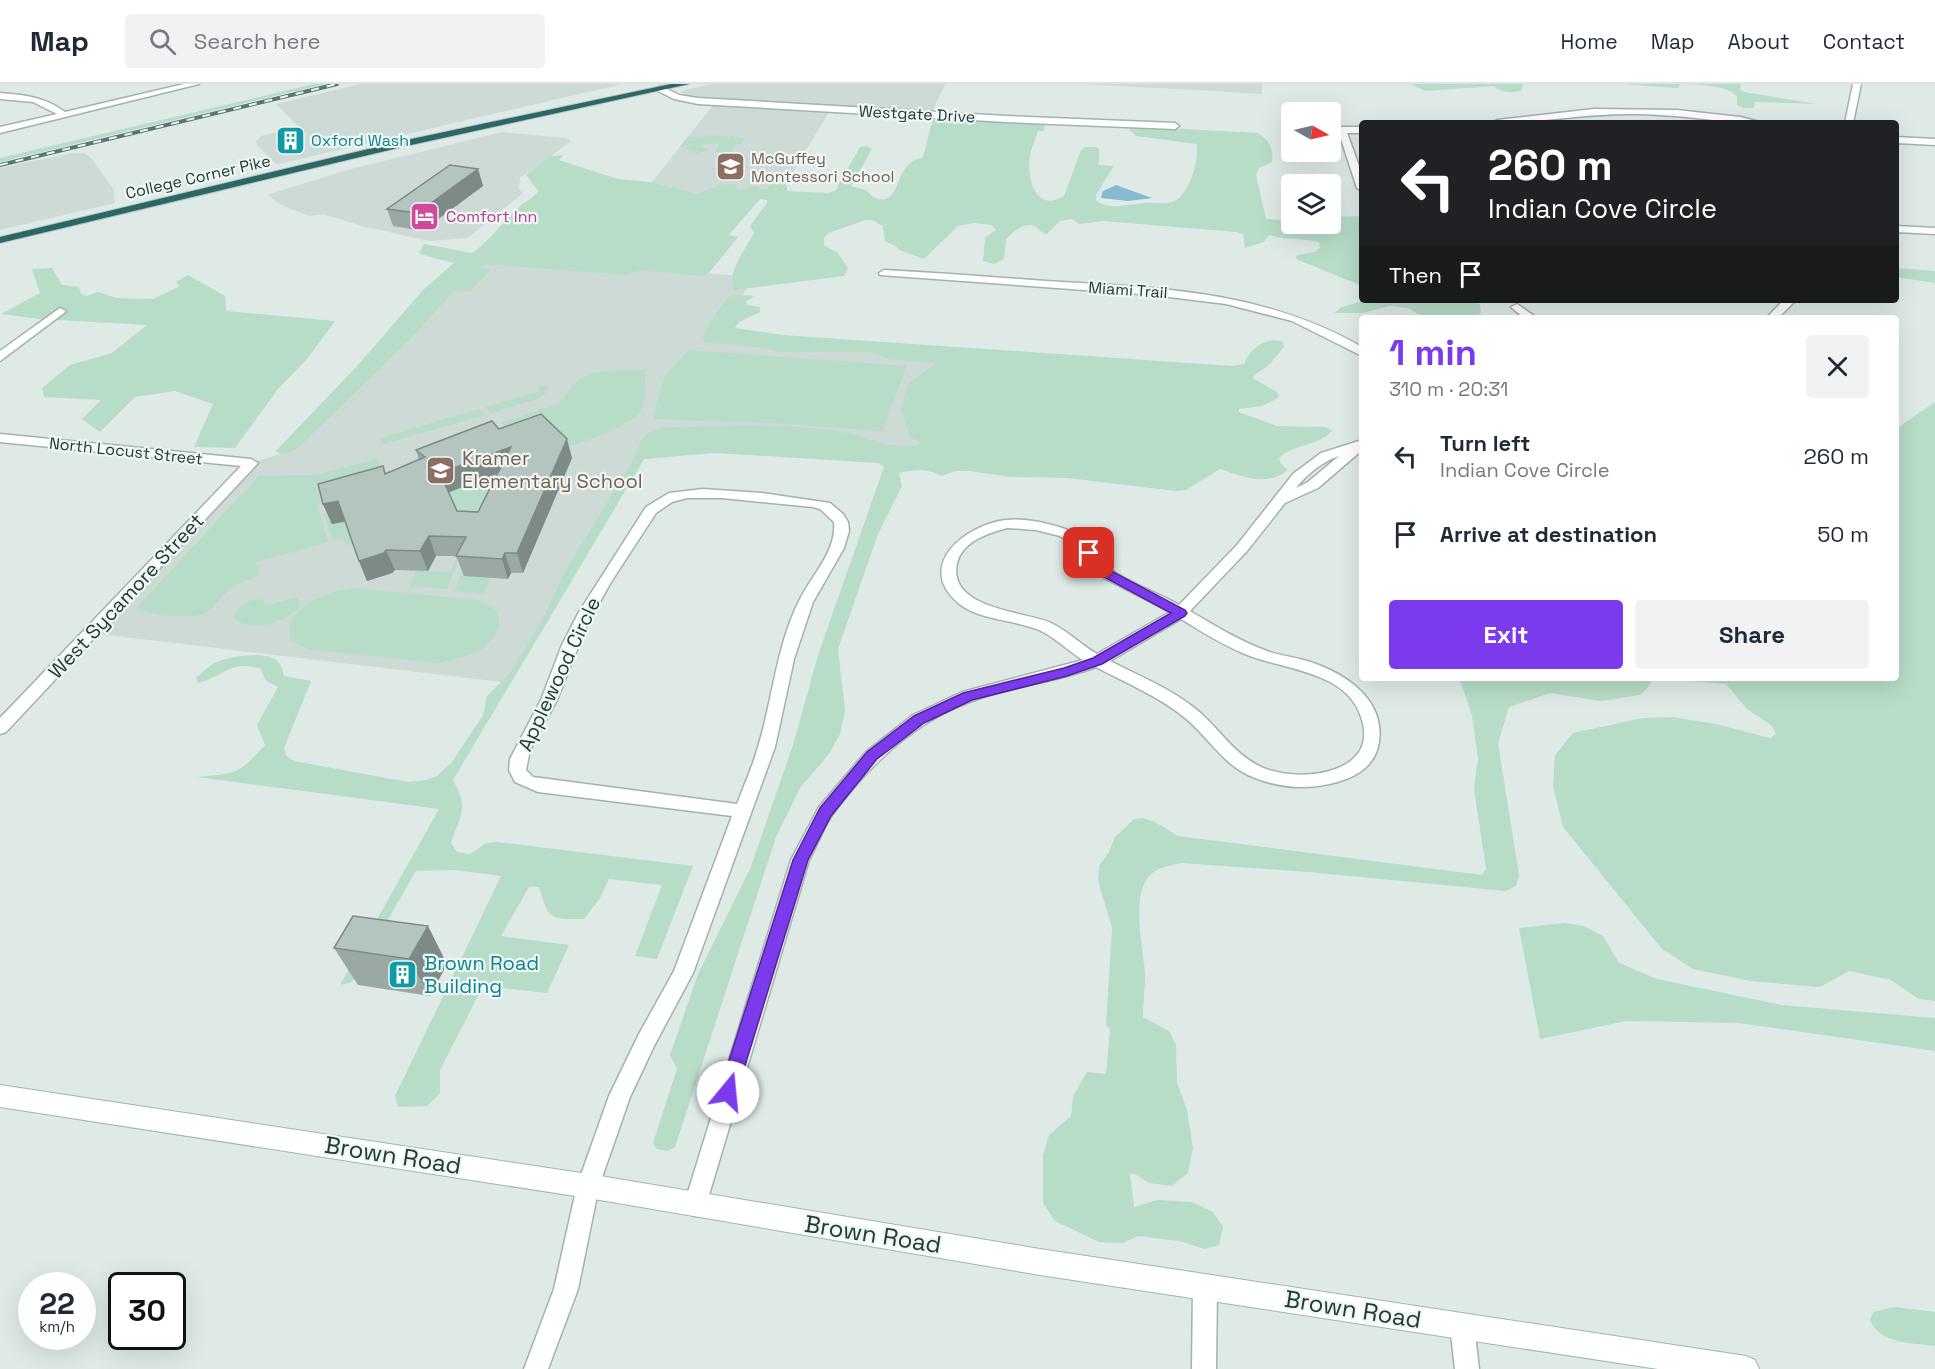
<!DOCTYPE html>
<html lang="en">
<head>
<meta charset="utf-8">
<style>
  body { margin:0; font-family:"Space Grotesk",sans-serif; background:#f2f2f3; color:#1f2937; height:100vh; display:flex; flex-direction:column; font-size:22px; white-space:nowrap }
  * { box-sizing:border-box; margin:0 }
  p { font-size:20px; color:#747a83 }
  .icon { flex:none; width:33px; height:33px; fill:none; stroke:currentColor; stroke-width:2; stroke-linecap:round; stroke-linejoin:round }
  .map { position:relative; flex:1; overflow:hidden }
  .side { position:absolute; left:1359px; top:231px; width:540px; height:366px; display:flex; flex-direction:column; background:#fff; border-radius:6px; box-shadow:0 6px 24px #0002 }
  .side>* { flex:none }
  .top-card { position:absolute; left:1359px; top:36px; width:540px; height:183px; border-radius:6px; box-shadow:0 6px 24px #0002; background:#202124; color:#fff; overflow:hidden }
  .needle { width:39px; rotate:98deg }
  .controls { position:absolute; left:1281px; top:18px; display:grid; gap:12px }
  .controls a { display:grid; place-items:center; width:60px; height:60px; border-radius:6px; background:#fff; box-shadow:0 6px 24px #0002; font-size:30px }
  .speed { position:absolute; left:18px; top:1188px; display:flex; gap:12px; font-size:30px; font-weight:700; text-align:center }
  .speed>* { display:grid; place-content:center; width:78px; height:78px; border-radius:50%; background:#fff; box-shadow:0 6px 24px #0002; line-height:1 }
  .speed small { font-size:15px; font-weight:400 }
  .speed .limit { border:3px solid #111; border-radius:9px; background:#fff; color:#111 }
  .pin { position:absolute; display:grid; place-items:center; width:51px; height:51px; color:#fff; margin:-26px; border-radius:12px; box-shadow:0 3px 9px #0006 }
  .me { position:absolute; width:66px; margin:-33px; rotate:17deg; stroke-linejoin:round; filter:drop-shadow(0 0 4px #0008) }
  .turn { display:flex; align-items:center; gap:21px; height:126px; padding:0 30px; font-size:27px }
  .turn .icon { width:78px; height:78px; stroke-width:2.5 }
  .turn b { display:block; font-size:42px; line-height:51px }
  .then { display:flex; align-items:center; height:57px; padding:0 30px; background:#0003; gap:12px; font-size:22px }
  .round { display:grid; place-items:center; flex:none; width:63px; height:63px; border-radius:6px; background:#f2f2f3 }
  .head { display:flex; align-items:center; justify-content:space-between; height:102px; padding:0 30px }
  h1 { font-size:36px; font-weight:700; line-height:45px; color:#7c3aed }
  .primary-button { display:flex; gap:12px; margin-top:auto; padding:12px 30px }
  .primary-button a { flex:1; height:69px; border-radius:6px; background:#7c3aed; color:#fff; font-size:24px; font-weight:700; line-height:69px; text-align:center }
  .primary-button a+a { background:#f2f2f3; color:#1f2937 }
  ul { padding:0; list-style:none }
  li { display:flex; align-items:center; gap:18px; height:78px; padding:0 30px }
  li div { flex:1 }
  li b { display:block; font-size:22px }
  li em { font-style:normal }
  header { display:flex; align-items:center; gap:36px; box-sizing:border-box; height:84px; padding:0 30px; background:#fff; border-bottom:2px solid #e0e1e3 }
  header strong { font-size:28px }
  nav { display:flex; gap:33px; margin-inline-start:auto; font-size:21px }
  .search { width:420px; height:54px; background:#f2f2f3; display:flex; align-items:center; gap:15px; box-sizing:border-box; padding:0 21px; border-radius:6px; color:#747a83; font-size:22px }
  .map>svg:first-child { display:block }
  .built { fill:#cddad6 }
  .green { fill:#b7dcc7 }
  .water { fill:#85bad1 }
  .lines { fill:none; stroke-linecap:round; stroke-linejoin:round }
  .street-casing { stroke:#a2b2af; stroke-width:3 }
  .secondary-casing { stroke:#9eb6b1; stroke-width:2 }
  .highway-casing { stroke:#bcc4c3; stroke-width:2 }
  .street { fill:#fff; fill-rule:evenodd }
  .secondary { fill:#fff; fill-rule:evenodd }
  .highway { fill:#2b6764; fill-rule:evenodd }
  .rail-casing { stroke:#5a7673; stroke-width:4 }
  .rail { stroke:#eff7f4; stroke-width:2; stroke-dasharray:8; stroke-linecap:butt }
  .wall { fill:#9ba9a5; fill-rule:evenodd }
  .shaded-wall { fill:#7e8a86 }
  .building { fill:#b4c5c0; stroke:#7e8a86; stroke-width:1.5; fill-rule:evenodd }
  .route { fill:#7c3aed; stroke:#51269a; stroke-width:1.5 }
  .labels { text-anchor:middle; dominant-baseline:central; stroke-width:4.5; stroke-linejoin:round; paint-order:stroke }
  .far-street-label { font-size:16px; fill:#203a37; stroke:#eff7f4 }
  .far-culture-label { font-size:16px; fill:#0d838f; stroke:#eff7f4; text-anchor:start }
  .far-education-label { font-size:16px; fill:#785e54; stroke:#eff7f4; text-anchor:start }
  .far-hotel-label { font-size:16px; fill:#b23c85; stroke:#eff7f4; text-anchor:start }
  .education-label { font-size:20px; fill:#785e54; stroke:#eff7f4; text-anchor:start }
  .street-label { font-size:20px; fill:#203a37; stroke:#eff7f4 }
  .culture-label { font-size:20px; fill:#0d838f; stroke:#eff7f4; text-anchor:start }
  .near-street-label { font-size:24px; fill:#203a37; stroke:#eff7f4 }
</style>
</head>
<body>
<header>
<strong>Map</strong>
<div class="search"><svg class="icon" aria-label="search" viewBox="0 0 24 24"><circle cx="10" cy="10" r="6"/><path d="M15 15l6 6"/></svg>Search here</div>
<nav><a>Home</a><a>Map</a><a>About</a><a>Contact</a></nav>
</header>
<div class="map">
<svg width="1935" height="1285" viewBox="0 0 1935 1285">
  <rect width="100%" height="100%" fill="#dfeae7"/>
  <g class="built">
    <polygon points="361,0 622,0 283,79 276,80 257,61 256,57 261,52 299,43 276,20"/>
    <polygon points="712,0 945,0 931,30 724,17 690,13 682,9 684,6"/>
    <polygon points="1082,0 1262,0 1262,10 1215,7"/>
    <polygon points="713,21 829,28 777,115 645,107"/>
    <polygon points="502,48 566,54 571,57 530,88 520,93 519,105 523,109 468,154 429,157 362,142 323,130 310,132 283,122 267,111 347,86"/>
    <polygon points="72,69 84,69 92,75 114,106 115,119 0,146 0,84"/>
    <polygon points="472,170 753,193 719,254 966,273 935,375 657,353 511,599 90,549 251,379 280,370"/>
  </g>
  <g class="green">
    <polygon points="314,0 325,0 0,78 0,74"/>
    <path d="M1410,0H1523L1521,7C1512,9 1501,9 1494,2L1425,7Z"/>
    <path d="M1621,0H1741L1740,5L1744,8L1817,20L1755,18L1754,24H1743L1737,21V12C1725,0 1697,1 1680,0L1678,4Z"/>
    <path d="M934,34L1045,39L1044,47H1038C1036,54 1032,62 1030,70C1026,92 1035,130 1064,112L1081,66L1085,63H1097L1099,66V81L1114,82L1096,111V116C1109,128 1130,119 1146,119C1158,118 1171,123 1181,112C1193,99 1198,76 1197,60L1136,52L1130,46L1131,42L1258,49C1269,56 1274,65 1272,78L1259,84L1256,91L1266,135L1291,136L1292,140H1330L1331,133L1362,132V202L1296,175L1297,171L1314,168L1320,164L1319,158C1302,154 1286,156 1269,151L1264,158L1245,164L1243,150L1236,148L1103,137L1079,140L1072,135L1060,137L1047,150C1041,149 1039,145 1034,142C1022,138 1014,148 1006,155L1004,175L994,180L983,177L985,154L996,146L992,141L974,139L958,142L924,175L899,166L897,163L885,157L883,142L872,136H866L828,149L824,154V161L838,169L848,184L844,192L734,206C727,187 745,166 754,149L750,142L767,119V116L760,115L729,151L738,153L708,190L701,192L641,186L627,191L484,180L478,183L491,185L470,208L455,206L412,253L297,365L286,370L275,368L358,281L423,206L454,179L423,171L419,169L424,160L472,169C490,157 503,137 520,122C526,117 534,114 538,107L526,91L551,72L563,71L559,76L618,95L650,98L697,110L719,101L736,100L737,106L754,102L765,106C772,99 778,97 787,102V107L828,109L835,107L860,63L867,62L872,65L851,102L866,106L873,113C904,127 891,78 922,74C928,60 928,48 934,34Z"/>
    <polygon points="705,51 729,52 724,60 731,52 745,55 741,60 735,60 730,68 715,68 720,59 703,60 701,63 708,66 697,70 680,62 688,53 703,54"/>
    <polygon points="52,184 62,201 79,203 81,210 87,212 98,208 116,214 153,215 180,202 176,198 188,191 225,212 226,227 335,237 307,275 278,305 235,364 194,363 213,320 175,307 135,313 100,348 82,335 101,316 44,313 42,304 70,281 112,269 147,241 40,235 1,230 40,209 32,185"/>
    <polygon points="1896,184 1935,187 1935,199 1896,193"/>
    <path d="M749,211L754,212L746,218L747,221L760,223V228L739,238L735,244L783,251L1232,282L1244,280C1250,265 1265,252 1283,258L1284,263L1269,281L1253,292L1254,295L1277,308L1279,313C1260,325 1259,322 1239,325V328L1277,342L1326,343L1332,347C1319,362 1293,360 1279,374L1280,379L1288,386C1267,403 1244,393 1220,385L1186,406L1176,407L1068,394L1011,393L969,387H956L941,392C928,384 913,386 899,389L902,402L878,450L838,565L845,626L840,650L829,670L800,704L776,753L675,1063L668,1067L657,1065L653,1059L677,985L670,971L698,890L750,785L793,661L818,571L884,383L879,379L715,369L644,375L453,696C469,725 461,729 451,759L457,768L470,770L486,759L497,758L693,782L657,875L635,872L662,801L609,795L600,814L584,835C550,835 549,837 539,803H529L501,852L569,861L547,909L483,902L440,986V1009L427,1022L398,1023L395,1012L501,792L455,786L416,787L352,898L340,901L439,725L197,693C237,689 238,691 265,661L257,641L278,603L265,596L261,585C230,575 224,593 198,599L196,594C202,589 208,582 215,579C228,572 269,565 279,579C282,582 283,588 284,592L311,597L284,664L286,672L294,677L408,698L425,696L437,692L452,678L483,631L487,612L511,588L545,531L563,491L635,373C639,357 644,348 661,344C718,342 776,339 833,346C861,350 891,367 919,361V357L910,353L901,325L909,299L936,279L889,275L872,268H779L764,264L704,258L703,253L716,229L728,214Z"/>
    <polygon points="1367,216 1462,216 1480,220 1481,229 1473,234 1425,234 1408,224 1389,222 1363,229 1334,229 1342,223"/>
    <polygon points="688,266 907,282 882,347 774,339 653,335 664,293"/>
    <path d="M646,286C644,298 646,317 641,328C635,338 577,363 565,362C548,360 512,350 501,339L557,320C566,314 568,306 576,298C591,283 626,288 646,286Z"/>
    <polygon points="540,301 548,303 544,311 540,314 491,329 485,323 540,307 538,303"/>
    <polygon points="1935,318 1935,917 1919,915 1891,896 1849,887 1820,903 1750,897 1693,885 1662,865 1563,743 1553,702 1555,671 1573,649 1643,634 1672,633 1716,640 1770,654 1776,650 1771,641 1748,626 1726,600 1655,594 1896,594 1896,345"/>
    <polygon points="479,325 485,331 383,360 380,354"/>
    <path d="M378,375L381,381L343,392L347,398L375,394L317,421L328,458L256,478L259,491C249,496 238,499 229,506C220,513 215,524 205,529C193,536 148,531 136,524L259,392L315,391Z"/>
    <polygon points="509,385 485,448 420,419"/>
    <polygon points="329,429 346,437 354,459 346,461 343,454 333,456 324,430"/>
    <path d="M464,460C460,478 451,490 447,505L409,502L416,487L450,488Z"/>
    <polygon points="473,466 490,495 483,510 454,507"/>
    <path d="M353,504L477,516L495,526L499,534V543L496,551L482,565L470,571L437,579L308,565L291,556C280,523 329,508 353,504Z"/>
    <path d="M298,513L300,523C286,538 252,550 234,534C236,522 252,513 263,516L265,522Z"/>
    <path d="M1459,594H1651L1650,601L1640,611L1601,617L1550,609L1509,623L1498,659L1519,791L1516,802L1506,807L1308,788L1182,779C1171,781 1160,783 1151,790C1129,811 1144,865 1145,891C1145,905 1143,919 1143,933L1169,947L1176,960L1177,999L1187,1026L1193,1064L1188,1089L1172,1102L1149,1099L1135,1090H1130L1134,1123L1158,1116L1192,1118L1213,1128L1223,1143L1219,1161L1205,1165L1179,1157L1138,1152L1123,1159L1099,1158L1055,1137L1043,1119V1071L1049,1051L1071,1032L1073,1012L1087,988L1106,990L1110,946L1106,941L1112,844L1098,797L1099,782L1109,768L1115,753L1134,735L1142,734L1155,738L1178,752L1482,791L1486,785L1474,705L1478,675L1472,631Z"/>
    <polygon points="1564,839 1584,842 1603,852 1619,879 1657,895 1781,921 1935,934 1935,967 1739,939 1626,937 1540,955 1519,844"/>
    <path d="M1895,1223L1935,1228V1262C1912,1259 1880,1260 1870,1236L1873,1228Z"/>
  </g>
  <polygon class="water" points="1116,101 1152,114 1128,117 1101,114 1103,107"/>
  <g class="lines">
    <defs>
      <g id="street">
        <path d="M184,0H199L0,49V43L57,30L33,18L0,15V9C25,11 45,13 65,28Z"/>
        <polygon points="1853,0 1861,0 1853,39 1845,39"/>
        <polygon points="661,2 679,11 698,14 1006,32 1175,39 1179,42 1175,45 1006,38 698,20 674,15 658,7 657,5"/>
        <path d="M1594,25L1677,26L1740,33L1764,39C1721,39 1679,30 1635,30C1587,29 1540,39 1493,39L1497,36Z"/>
        <polygon points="1342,43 1362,43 1362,49 1347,49 1362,90 1362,107 1357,104 1338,46"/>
        <polygon points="1896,53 1935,55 1935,61 1896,59"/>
        <polygon points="1896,142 1935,144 1935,150 1896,148"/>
        <path d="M884,186C943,189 1003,194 1062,198C1168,204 1268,209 1362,263V272L1292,237L1226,220L1153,211L880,191L879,189Z"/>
        <polygon points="1784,216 1796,216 1778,234 1766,234"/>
        <polygon points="1517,220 1537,234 1524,234 1511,223"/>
        <polygon points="60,224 66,227 64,229 0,277 0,267"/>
        <polygon points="0,350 251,375 258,379 6,648 0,650 0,634 241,382 0,358"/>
        <path d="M1362,356L1361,367L1318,404L1285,419L1247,467L1190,527C1215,542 1240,557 1267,567C1280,572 1294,573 1307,577C1343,588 1385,614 1379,657C1377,675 1365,687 1349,694C1318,706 1286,706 1255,694C1223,682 1209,653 1184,633C1158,612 1126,599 1096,583C1056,598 1012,602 972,617C915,637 868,682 832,731C823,745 817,761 809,776L706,1121L703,1129L695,1132L687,1129L684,1121L791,776L819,723L866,668L913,631L962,608L1083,576C1068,567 1055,553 1039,546C1013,535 979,537 957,518C915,480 967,441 1005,436C1022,434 1043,438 1059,443C1088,451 1092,473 1114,488C1134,501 1158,509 1179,521L1237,461L1293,390L1321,369ZM1339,372L1308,398L1296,404C1306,391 1323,377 1339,372ZM1007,444L1036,446L1060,452L1076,463L1104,494L1170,528L1097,570C1081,561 1068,547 1051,539C1024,527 943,525 958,476C964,457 989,449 1007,444ZM1181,535C1202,548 1223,561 1245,570C1282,586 1346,586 1361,633C1381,689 1303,699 1266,685C1235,673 1222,647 1197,626C1172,605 1139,592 1110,577Z"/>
        <path d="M703,405L762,409L830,419L843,430L848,438L849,447L844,464L813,518L794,575L775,663L693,889L654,962L630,1013L599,1102L578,1205L548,1285H524L554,1205L577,1102L609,1012L639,950L674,887L732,732L538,708L515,698L509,686L510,675L541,616L562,561L579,528L646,423L669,409ZM687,414H722L813,423L820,425L834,438C837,467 811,492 799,517C776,563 773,615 758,663C753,682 744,701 737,720L533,693L526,686L530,666L557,616L586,543L611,498L656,429L672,418Z"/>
        <polygon points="1205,1191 1213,1195 1217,1203 1216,1285 1192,1285 1193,1203 1197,1195"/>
        <polygon points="1462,1230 1471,1233 1474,1242 1479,1285 1455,1285 1450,1242 1453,1233"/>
      </g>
      <polygon id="secondary" points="0,1001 588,1090 1040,1165 1746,1272 1755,1276 1759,1285 1658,1285 1040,1191 588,1114 0,1023"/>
      <polygon id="highway" points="671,0 689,0 402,63 0,159 0,153 402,57"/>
    </defs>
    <use href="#street" class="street-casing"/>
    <use href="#secondary" class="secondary-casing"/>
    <use href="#highway" class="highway-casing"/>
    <use href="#street" class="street"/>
    <use href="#secondary" class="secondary"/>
    <use href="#highway" class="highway"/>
    <defs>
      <polyline id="rail" points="0,81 337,0"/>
    </defs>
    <use href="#rail" class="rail-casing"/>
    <use href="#rail" class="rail"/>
  </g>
  <g class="wall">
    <polygon points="478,85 483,102 422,147 393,142 387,125"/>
    <path d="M499,345L572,374L523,489H511L508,495L464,492L456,472H436L428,487L395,486L392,489L367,497L359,477L345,438L332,440L323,420L383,382L386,390L419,376L416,366ZM497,390L478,428L457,427L449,408Z"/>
    <polygon points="334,864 447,880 430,912 358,901"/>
  </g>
  <g class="shaded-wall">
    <polygon points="478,85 483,102 422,147 417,129"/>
    <polygon points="567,355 572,374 523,489 517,469"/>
    <polygon points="511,363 517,382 447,409 440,389"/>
    <polygon points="338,417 346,437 332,440 323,420"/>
    <polygon points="429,452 436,472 428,487 420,467"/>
    <polygon points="386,466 395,486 392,489 367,497 359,477"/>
    <polygon points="505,469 511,489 508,495 502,475"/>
    <polygon points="428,842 447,880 430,912 409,875"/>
  </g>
  <g class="building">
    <polygon points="450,81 478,85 417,129 387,125"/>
    <path d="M541,330L567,355L517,469H505L502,475L456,472L466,453L429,452L420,467L386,466L384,469L359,477L338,417L323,420L318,400L383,382L385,390L425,373L416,366L492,337L499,345ZM511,363L478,428L457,427L440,389Z"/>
    <polygon points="353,832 428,842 409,875 334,864"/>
  </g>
  <polygon class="route" points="1089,465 1093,466 1113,488 1185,526 1187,529 1185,532 1102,580 1067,592 972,616 924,639 877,675 831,732 808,776 737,1008 734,1014 728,1016 722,1014 719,1008 793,776 820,724 867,668 914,632 963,609 1064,584 1093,574 1171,529 1104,493 1083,469"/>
  <defs>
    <symbol id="building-square" viewBox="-11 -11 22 22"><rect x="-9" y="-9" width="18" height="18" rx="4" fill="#0f9aa8" stroke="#eff7f4"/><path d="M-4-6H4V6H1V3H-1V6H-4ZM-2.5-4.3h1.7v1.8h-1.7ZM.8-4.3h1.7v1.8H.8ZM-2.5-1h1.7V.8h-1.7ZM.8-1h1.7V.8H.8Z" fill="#fff"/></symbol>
    <symbol id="school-square" viewBox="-11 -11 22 22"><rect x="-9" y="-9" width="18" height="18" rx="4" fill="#8d6e63" stroke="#eff7f4"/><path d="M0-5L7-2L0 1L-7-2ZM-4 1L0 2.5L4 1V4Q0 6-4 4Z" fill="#fff"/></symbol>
    <symbol id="hotel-square" viewBox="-11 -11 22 22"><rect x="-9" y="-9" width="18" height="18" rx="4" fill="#d1479c" stroke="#eff7f4"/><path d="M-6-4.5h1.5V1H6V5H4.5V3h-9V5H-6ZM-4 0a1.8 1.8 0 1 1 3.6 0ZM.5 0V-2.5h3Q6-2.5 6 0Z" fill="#fff"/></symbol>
  </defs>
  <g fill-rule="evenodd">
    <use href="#building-square" x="274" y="40" width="33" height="33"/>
    <use href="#school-square" x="714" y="66" width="33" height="33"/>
    <use href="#hotel-square" x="408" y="116" width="33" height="33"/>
    <use href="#school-square" x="424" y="370" width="33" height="33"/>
    <use href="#building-square" x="386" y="874" width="33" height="33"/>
  </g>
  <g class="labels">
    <g class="far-street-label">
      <text transform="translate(917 30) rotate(3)">Westgate Drive</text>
      <text transform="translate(198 93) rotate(-13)">College Corner Pike</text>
      <text transform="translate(1128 206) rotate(4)">Miami Trail</text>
      <text transform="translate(126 367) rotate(6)">North Locust Street</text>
    </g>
    <g class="far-culture-label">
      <text x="311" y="56">Oxford Wash</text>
    </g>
    <g class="far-education-label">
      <text x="751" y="74">McGuffey<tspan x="751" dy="18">Montessori School</tspan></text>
    </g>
    <g class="far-hotel-label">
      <text x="446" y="132">Comfort Inn</text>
    </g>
    <g class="education-label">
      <text x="462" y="374">Kramer<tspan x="462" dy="23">Elementary School</tspan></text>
    </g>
    <g class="street-label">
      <text transform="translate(126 512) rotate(-47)">West Sycamore Street</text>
      <text transform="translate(559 590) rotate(-65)">Applewood Circle</text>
    </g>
    <g class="culture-label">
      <text x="424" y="879">Brown Road<tspan x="424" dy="23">Building</tspan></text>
    </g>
    <g class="near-street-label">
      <text transform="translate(393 1071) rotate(9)">Brown Road</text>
      <text transform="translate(873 1150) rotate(9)">Brown Road</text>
      <text transform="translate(1353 1225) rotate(9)">Brown Road</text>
    </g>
  </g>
</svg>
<div class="controls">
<a><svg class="needle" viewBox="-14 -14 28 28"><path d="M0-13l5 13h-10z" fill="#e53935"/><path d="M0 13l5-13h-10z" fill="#747a83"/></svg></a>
<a><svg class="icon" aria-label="layers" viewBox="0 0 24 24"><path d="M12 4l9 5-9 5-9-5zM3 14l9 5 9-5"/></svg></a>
</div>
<div class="speed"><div>22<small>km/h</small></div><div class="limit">30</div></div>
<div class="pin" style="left:1089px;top:469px;background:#d93025"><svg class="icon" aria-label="arrive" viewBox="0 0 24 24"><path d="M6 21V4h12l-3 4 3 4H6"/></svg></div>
<svg class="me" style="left:728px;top:1008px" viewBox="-20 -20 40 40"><circle r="19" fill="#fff"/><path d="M0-13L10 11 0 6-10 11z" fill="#7c3aed"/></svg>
<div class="top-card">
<div class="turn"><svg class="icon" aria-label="left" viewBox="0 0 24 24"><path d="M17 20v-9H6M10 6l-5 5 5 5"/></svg><div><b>260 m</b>Indian Cove Circle</div></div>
<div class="then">Then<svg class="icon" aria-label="arrive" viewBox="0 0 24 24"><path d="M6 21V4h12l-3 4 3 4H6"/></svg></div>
</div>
<section class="side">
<div class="head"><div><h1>1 min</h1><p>310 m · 20:31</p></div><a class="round"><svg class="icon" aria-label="close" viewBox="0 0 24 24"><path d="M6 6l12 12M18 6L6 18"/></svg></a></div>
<ul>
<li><svg class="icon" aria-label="left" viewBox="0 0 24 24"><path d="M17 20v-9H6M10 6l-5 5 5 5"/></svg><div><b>Turn left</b><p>Indian Cove Circle</p></div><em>260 m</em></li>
<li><svg class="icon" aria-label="arrive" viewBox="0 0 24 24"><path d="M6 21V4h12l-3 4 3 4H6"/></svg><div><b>Arrive at destination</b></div><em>50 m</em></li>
</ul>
<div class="primary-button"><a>Exit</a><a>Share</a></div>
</section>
</div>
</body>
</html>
